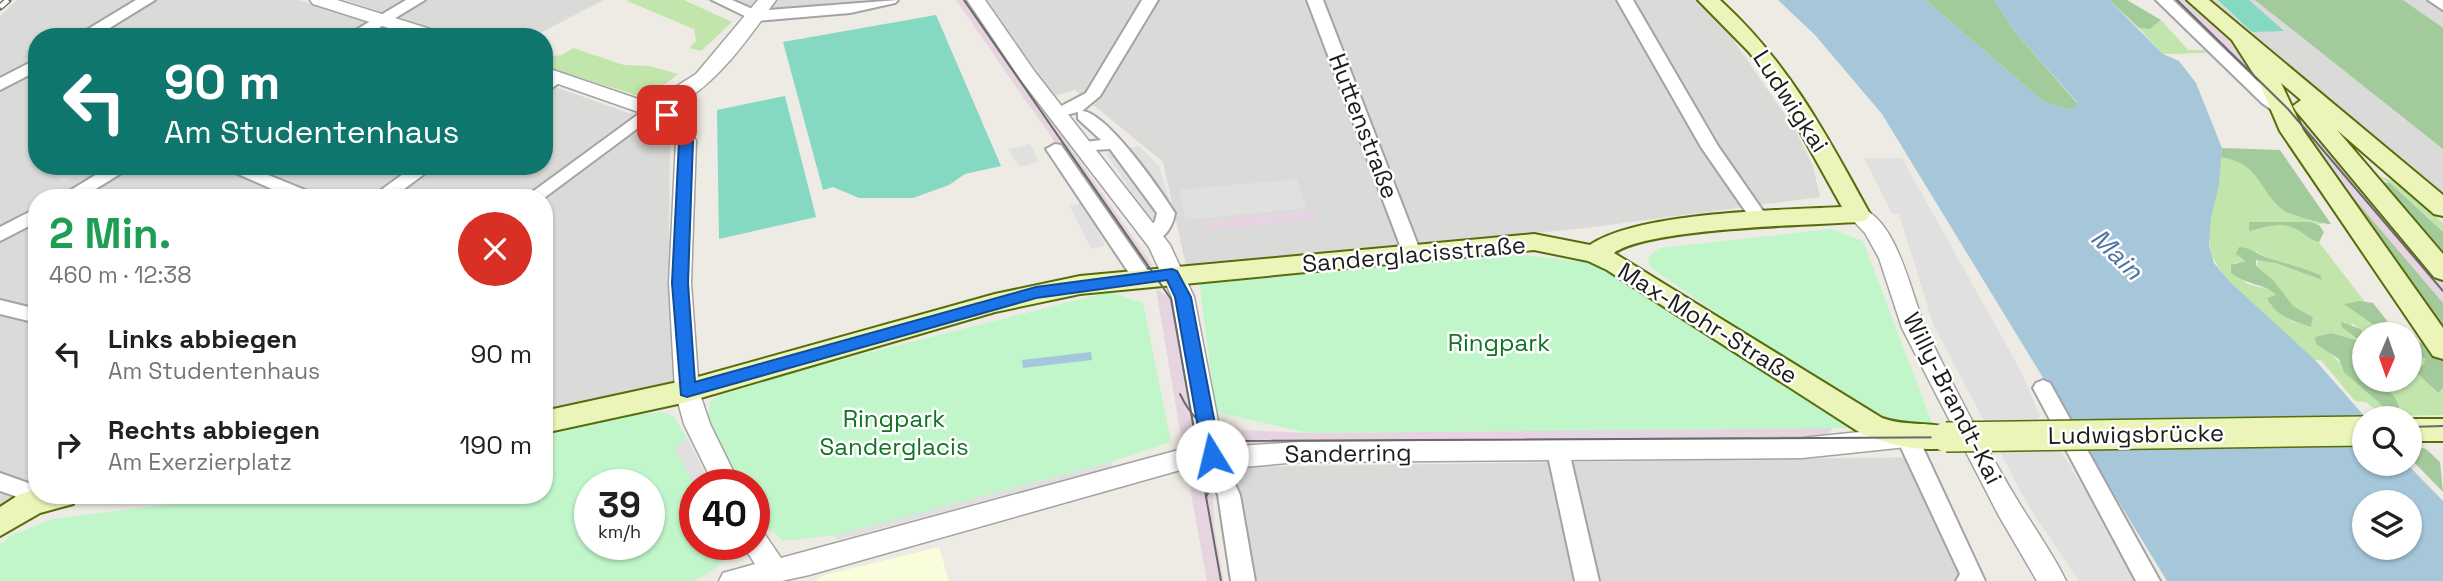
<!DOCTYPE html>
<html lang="de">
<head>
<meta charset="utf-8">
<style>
  body { margin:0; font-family:"Space Grotesk",sans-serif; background:#f6f6f6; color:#202124; height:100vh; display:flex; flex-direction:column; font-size:26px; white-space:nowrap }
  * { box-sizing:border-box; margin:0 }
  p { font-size:23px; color:#757577 }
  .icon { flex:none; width:38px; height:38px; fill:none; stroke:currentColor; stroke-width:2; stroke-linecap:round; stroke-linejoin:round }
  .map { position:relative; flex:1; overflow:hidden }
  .side { position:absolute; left:28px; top:189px; width:525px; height:315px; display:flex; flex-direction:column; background:#fff; border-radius:28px; box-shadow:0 2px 5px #0004 }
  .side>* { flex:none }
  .hud { position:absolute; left:28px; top:28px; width:525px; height:147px; border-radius:28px; box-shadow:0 2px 5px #0004; background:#0f766e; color:#fff; overflow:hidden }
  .needle { width:46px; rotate:182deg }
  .fabs { position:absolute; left:2352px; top:322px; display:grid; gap:14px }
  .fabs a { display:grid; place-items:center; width:70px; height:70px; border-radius:50%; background:#fff; box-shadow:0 2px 5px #0004; font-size:35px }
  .speed { position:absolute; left:574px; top:469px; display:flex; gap:14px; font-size:35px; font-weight:700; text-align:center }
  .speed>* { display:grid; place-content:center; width:91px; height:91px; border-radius:50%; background:#fff; box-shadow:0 2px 5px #0004; line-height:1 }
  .speed small { font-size:18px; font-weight:400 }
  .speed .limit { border:10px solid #d22; background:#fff; color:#111 }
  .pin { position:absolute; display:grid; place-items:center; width:60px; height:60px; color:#fff; margin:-30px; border-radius:14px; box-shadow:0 4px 10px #0006 }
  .me { position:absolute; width:77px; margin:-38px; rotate:351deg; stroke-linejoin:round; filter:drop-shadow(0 0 5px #0008) }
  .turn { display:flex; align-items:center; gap:24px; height:147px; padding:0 21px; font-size:32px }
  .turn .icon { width:91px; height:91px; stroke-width:2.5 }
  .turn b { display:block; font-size:49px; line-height:60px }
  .round { display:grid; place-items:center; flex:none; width:74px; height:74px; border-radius:37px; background:#f6f6f6 }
  .head { display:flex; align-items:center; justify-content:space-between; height:119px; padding:0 21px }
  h1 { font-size:42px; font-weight:800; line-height:52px; color:#1e9e55 }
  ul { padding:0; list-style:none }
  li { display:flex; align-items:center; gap:21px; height:91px; padding:0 21px }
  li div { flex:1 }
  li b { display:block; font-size:26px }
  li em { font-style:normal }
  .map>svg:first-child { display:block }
  .residential { fill:#dadad9 }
  .industrial { fill:#e6d5e1 }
  .education { fill:#f9fddc }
  .grass { fill:#c1e5ab; fill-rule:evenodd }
  .forest { fill:#a3ca9a }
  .park { fill:#c1f6cb; fill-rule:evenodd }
  .pitch { fill:#85d8c1 }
  .parking { fill:#e0e0e0 }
  .water { fill:#a5c7d9; fill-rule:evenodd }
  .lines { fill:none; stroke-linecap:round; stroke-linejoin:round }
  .minor-casing { stroke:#a3a3a3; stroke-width:4 }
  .tertiary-casing { stroke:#a3a3a3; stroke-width:3 }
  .secondary-casing { stroke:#576c0b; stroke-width:4 }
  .minor { fill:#fff; fill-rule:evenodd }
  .tertiary { fill:#fff; fill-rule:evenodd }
  .secondary { fill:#ebf5b9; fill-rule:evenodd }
  .tram { stroke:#6a6a6a; stroke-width:2 }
  .rail-casing { stroke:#6a6a6a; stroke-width:7 }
  .rail { stroke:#fff; stroke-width:4.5; stroke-dasharray:14; stroke-linecap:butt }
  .secondary-bridge-casing { stroke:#576c0b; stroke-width:32; stroke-linecap:butt }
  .secondary-bridge { stroke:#ebf5b9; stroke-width:29 }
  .route { fill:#1a73e8; stroke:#114b97; stroke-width:2 }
  .labels { text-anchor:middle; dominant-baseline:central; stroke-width:5; stroke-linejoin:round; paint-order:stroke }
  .street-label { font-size:24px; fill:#1c1c1c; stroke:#fff }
  .park-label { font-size:24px; fill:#127325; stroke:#fff }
  .water-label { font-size:26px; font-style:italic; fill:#4f71a6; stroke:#fff }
</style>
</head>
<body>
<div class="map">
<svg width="2443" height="581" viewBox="0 0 2443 581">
  <rect width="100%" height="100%" fill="#edebe3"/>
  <g class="residential">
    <polygon points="17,0 299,0 410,37 37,37 37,166 544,166 544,83 626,112 670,133 669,230 677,386 544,413 544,198 37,198 37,495 0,515 0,16"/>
    <polygon points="345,0 604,0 532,37 457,37"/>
    <polygon points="707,0 878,0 806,15 744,17"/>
    <polygon points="957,0 1697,0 1730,35 1796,131 1813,166 1820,197 1586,228 1186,266 1163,162 1075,90 1027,103"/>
    <polygon points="2206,0 2443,0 2443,200"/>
    <polygon points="1925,457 1984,581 1251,581 1233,467"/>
  </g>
  <g class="industrial">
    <polygon points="956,0 968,0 1153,266 1143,267 1125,243"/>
    <polygon points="2172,0 2185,0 2236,47 2260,77 2246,75 2223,47"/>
    <polygon points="2311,123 2443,278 2443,303 2300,135 2297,124"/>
    <polygon points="1314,210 1317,219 1218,230 1209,228 1207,221"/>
    <polygon points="1156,289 1173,299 1197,443 1188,448 1183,448"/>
    <polygon points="1219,420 1241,430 1308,433 1834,428 1823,438 1227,448"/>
    <polygon points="1203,464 1211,473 1215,532 1224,581 1207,581 1186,466"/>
  </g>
  <polygon class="education" points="939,547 949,581 816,581 824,575"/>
  <g class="grass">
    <polygon points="629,0 684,0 732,22 701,51 689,48 696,41 694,29 627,1"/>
    <polygon points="2161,20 2188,50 2210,50 2204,50 2207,53 2163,54 2139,28 2150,29"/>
    <polygon points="573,48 624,65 650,66 678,74 651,95 642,97 544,66 544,57 562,55"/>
    <path d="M2221,157C2259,164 2258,187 2283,209C2290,216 2313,221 2324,224H2305L2365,302L2345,304L2381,330L2379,334L2364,336L2361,329L2351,323L2354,335L2361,341L2331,333L2315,337L2378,403L2384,388L2371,380H2410V357H2425L2424,364L2417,372L2437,393L2443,388V415L2384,416L2366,402L2355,401L2321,360H2315C2291,338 2213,278 2210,248C2206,218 2218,187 2221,157ZM2256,251C2275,265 2299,264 2321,280L2276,263L2259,260L2256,266L2293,306L2313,317L2311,327L2292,321L2270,305L2277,295L2272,290L2247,284L2230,268L2235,263L2248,261Z"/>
    <path d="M2378,177C2402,178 2426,208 2443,223V232L2390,183Z"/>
  </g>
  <g class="forest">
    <polygon points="1925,0 1994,0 2014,31 2078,104 2069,110 2044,102"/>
    <polygon points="2109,0 2127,0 2161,20 2150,29 2139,28"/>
    <polygon points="2255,0 2403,0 2443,28 2443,149"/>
    <polygon points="2300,135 2443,303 2443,340"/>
    <path d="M2222,148L2280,150L2331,224C2322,224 2290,215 2283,210C2257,189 2261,164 2221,157Z"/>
    <polygon points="2382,182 2390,183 2443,232 2443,251"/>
    <path d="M2249,222H2310L2319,225L2324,232L2319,242C2307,239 2304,232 2294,228C2279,221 2263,228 2249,231Z"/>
    <path d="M2239,247C2253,248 2259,256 2271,259C2287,264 2304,268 2320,275L2322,280L2276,263L2256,260V266L2274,281L2293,306L2313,317L2311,327C2295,322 2274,315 2267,298L2276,295C2267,284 2246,285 2231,273V265L2246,261L2236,254Z"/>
    <polygon points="2359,301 2373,303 2388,322 2416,336 2419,342 2439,348 2443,355 2443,388 2438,393 2416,372 2424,364 2425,358 2410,357 2410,334 2379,334 2381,330 2344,304"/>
    <path d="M2341,322L2361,329L2364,336V358L2355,366L2364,374V380C2377,380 2398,394 2399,408L2386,409L2344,372L2339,359L2316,344L2315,337L2331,333L2360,341L2342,327Z"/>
    <polygon points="2410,444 2426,449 2440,462 2443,492 2410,458"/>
  </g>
  <g class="park">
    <polygon points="1831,229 1863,241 1932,423 1902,425 1883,420 1831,392 1650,267 1648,257 1659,248"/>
    <polygon points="1502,252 1592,263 1855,428 1308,433 1216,412 1199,281"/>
    <path d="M1109,292L1143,303L1171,442L1111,462L836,535L783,541C760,521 754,516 754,485H741L707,423L710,402L729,388Z"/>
    <path d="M662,412L673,416L687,438L675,449L695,486V544H734C725,564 712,572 693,581H0V545L10,536L52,519L243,495H544V434L618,417ZM590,485H649V544H590Z"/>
  </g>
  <g class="pitch">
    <polygon points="2218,0 2249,0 2284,31 2252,32"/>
    <polygon points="936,15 1001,166 965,174 949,185 913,198 859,198 833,187 823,190 783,42"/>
    <polygon points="785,96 816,217 719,239 717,110"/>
  </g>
  <g class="parking">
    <polygon points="1030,144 1039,162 1020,167 1008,149"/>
    <polygon points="1139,146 1159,166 1174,215 1150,220 1106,153"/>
    <polygon points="1864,158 1902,158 2022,373 2040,416 2037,421 2053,448 2062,453 2141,581 2079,581 2029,507 1933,324 1899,214 1892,214"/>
    <polygon points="41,166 88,166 98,170 80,179 75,176 64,182 38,168"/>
    <polygon points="1297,179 1306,208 1186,220 1179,190"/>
    <polygon points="1084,203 1105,245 1091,249 1070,206"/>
    <polygon points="687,438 711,485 695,486 675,449"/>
    <polygon points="1111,462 1112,467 837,540 836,535"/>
  </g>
  <g class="water">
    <path d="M1778,0H1925L2044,102L2069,110L2078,103L2014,31L1994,0H2109L2163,54L2179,61L2196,83L2222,148L2219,185L2211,217L2209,246L2214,263L2229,281L2315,360L2366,418L2364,464H2407L2443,501V581H2167L1882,114L1815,35ZM2364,502H2410V548H2364Z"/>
    <polygon points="1091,352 1092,360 1023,368 1022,360"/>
  </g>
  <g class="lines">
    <defs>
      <g id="minor">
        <polygon points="136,0 155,0 95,37 75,37"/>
        <polygon points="406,0 425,0 364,37 344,37"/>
        <polygon points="712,0 732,0 757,11 898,0 895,3 850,13 755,21"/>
        <path d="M1142,0H1158L1100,96L1082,111C1107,112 1161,191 1175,213C1173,226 1165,239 1152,242L1143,236L1155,221L1157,213L1110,149L1078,151L1075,147L1078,143L1101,140L1078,119V112L1058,117L1050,112L1086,93Z"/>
        <polygon points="1307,0 1323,0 1421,253 1419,257 1405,257 1403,253"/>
        <polygon points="1617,0 1633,0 1718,146 1770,221 1767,225 1755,225 1701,147"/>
        <polygon points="2156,0 2173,0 2274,97 2290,109 2288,113 2276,113 2262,103"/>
        <polygon points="2428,0 2443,0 2443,10"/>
        <polygon points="37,59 37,71 0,90 0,78"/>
        <polygon points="559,73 567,78 544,93 544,81"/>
        <polygon points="651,105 657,106 659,110 657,114 544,198 524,198"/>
        <polygon points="1055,144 1061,145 1149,272 1152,277 1149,282 1135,282 1046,149"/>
        <polygon points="110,166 133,166 81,198 58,198"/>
        <polygon points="220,166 246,166 315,194 318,198 292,198"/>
        <polygon points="414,166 435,166 392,198 370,198"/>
        <polygon points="37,208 37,222 0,241 0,227"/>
        <polygon points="0,300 37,309 37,323 0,314"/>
        <polygon points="2043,380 2050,383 2160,581 2136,581 2033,388 2036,383"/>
        <polygon points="1907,429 1915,431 1918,437 1985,581 1956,581 1960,574 1896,437 1899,431"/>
        <polygon points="1558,443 1566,445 1569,451 1599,581 1575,581 1547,451 1550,445"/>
        <polygon points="1212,448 1220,450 1240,495 1255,581 1231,581 1218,495 1201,456 1204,450"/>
        <polygon points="0,473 31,484 42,503 39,509 31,512 23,509 15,496 0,491"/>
      </g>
      <g id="tertiary">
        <polygon points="310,0 337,0 443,33 446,37 417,37 313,4"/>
        <path d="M758,0H776C747,40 715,88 669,109L682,114L696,141L691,283L699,391L710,424L740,485H714L684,424L675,391L669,283L676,141L667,122L544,79V67L650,103L696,74Z"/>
        <polygon points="967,0 985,0 1035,72 1170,245 1194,297 1223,447 1299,442 1802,438 1907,427 1916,430 1920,437 1916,444 1907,447 1802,458 1299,462 1231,468 1198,465 809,575 782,581 719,581 723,573 755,564 742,544 754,544 754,530 764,533 781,558 1197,445 1172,297 1149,247 1021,80"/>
        <path d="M1858,207C1898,218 1911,296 1926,329C1952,385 1988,451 2019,503C2035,529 2053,554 2066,581H2037L1999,516L1902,328L1879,258L1865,233L1847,214Z"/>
      </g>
      <g id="secondary">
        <path d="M1698,0H1720C1789,63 1826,134 1870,214L1867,220L1858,222C1809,225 1649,228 1614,253L1882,418C1907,427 1932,421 1956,429L1961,437L1956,445C1925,455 1892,445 1862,434L1607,270L1588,261L1534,250L1080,294L995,312L687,402L544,433V411L687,380L995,294L1080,276L1534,234L1590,245C1638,212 1780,210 1842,207L1773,83L1749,52Z"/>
        <polygon points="2187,0 2209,0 2443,195 2443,216 2434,214 2337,130 2443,254 2443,280 2434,277 2296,111 2293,106 2301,100 2281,83 2303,130 2443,328 2443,359 2433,356 2280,131 2260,84 2232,40"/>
        <rect x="2410" y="419" width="33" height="22"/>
        <polygon points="37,489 37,495 77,495 73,504 40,513 0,536 0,507 20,494"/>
      </g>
    </defs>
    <use href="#minor" class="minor-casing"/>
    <use href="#tertiary" class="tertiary-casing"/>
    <use href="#secondary" class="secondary-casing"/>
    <use href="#minor" class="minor"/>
    <use href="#tertiary" class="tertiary"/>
    <use href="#secondary" class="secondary"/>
    <g class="tram">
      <polyline points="964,0 1171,299 1221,581"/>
      <polyline points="2177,0 2288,109 2443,291"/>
      <path d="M1180,394C1193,422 1212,436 1243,441L2364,435"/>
      <polyline points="2410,427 2443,426"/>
      <path d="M1201,481C1208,460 1225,449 1245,441"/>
      <polyline points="1206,497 1220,469 1242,452"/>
    </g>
    <defs>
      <polyline id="rail" points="0,7 8,0"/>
    </defs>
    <use href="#rail" class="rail-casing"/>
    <use href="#rail" class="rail"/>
    <defs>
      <polyline id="secondary-bridge" points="1946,437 2364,431"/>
    </defs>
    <use href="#secondary-bridge" class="secondary-bridge-casing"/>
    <use href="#secondary-bridge" class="secondary-bridge"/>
  </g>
  <polygon class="route" points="667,111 680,115 693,141 688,283 695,382 1036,287 1172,269 1177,271 1191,297 1221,456 1219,461 1206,461 1203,456 1175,297 1167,280 1036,298 687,397 681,395 672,283 679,141 670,121 660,115"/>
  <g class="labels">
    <g class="street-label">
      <text transform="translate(1791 101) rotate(57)">Ludwigkai</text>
      <text transform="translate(1364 126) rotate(69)">Huttenstraße</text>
      <text transform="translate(1414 254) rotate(-5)">Sanderglacisstraße</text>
      <text transform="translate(1708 323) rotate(32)">Max-Mohr-Straße</text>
      <text transform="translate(1953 398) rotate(63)">Willy-Brandt-Kai</text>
      <text transform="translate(2136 434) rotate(-1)">Ludwigsbrücke</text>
      <text transform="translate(1348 453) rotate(-1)">Sanderring</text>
    </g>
    <g class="park-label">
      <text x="1499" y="342">Ringpark</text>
      <text x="894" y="418">Ringpark<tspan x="894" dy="28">Sanderglacis</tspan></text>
    </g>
    <g class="water-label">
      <text transform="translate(2117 254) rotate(44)">Main</text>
    </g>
  </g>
</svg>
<div class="fabs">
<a><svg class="needle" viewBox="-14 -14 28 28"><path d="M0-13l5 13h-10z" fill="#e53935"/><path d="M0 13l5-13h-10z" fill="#757577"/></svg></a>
<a><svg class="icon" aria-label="search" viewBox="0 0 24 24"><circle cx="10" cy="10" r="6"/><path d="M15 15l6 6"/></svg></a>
<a><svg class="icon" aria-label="layers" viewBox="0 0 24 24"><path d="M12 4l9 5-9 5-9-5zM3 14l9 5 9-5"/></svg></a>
</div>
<div class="speed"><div>39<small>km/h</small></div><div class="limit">40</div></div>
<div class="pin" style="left:667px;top:115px;background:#d93025"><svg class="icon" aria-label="arrive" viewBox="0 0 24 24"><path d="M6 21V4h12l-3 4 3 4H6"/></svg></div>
<svg class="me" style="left:1212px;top:456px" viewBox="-20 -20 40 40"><circle r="19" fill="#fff"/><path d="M0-13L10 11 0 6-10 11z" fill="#1a73e8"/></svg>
<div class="hud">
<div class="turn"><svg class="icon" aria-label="left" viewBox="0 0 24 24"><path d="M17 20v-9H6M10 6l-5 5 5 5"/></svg><div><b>90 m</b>Am Studentenhaus</div></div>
</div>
<section class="side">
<div class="head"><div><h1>2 Min.</h1><p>460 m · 12:38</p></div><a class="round" style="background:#d93025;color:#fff"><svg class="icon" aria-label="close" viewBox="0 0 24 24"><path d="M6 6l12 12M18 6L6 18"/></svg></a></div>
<ul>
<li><svg class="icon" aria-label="left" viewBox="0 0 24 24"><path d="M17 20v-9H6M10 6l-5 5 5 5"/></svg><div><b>Links abbiegen</b><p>Am Studentenhaus</p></div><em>90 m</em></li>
<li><svg class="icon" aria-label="right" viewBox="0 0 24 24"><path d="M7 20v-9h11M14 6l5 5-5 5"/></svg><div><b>Rechts abbiegen</b><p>Am Exerzierplatz</p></div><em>190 m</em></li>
</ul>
</section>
</div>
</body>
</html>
